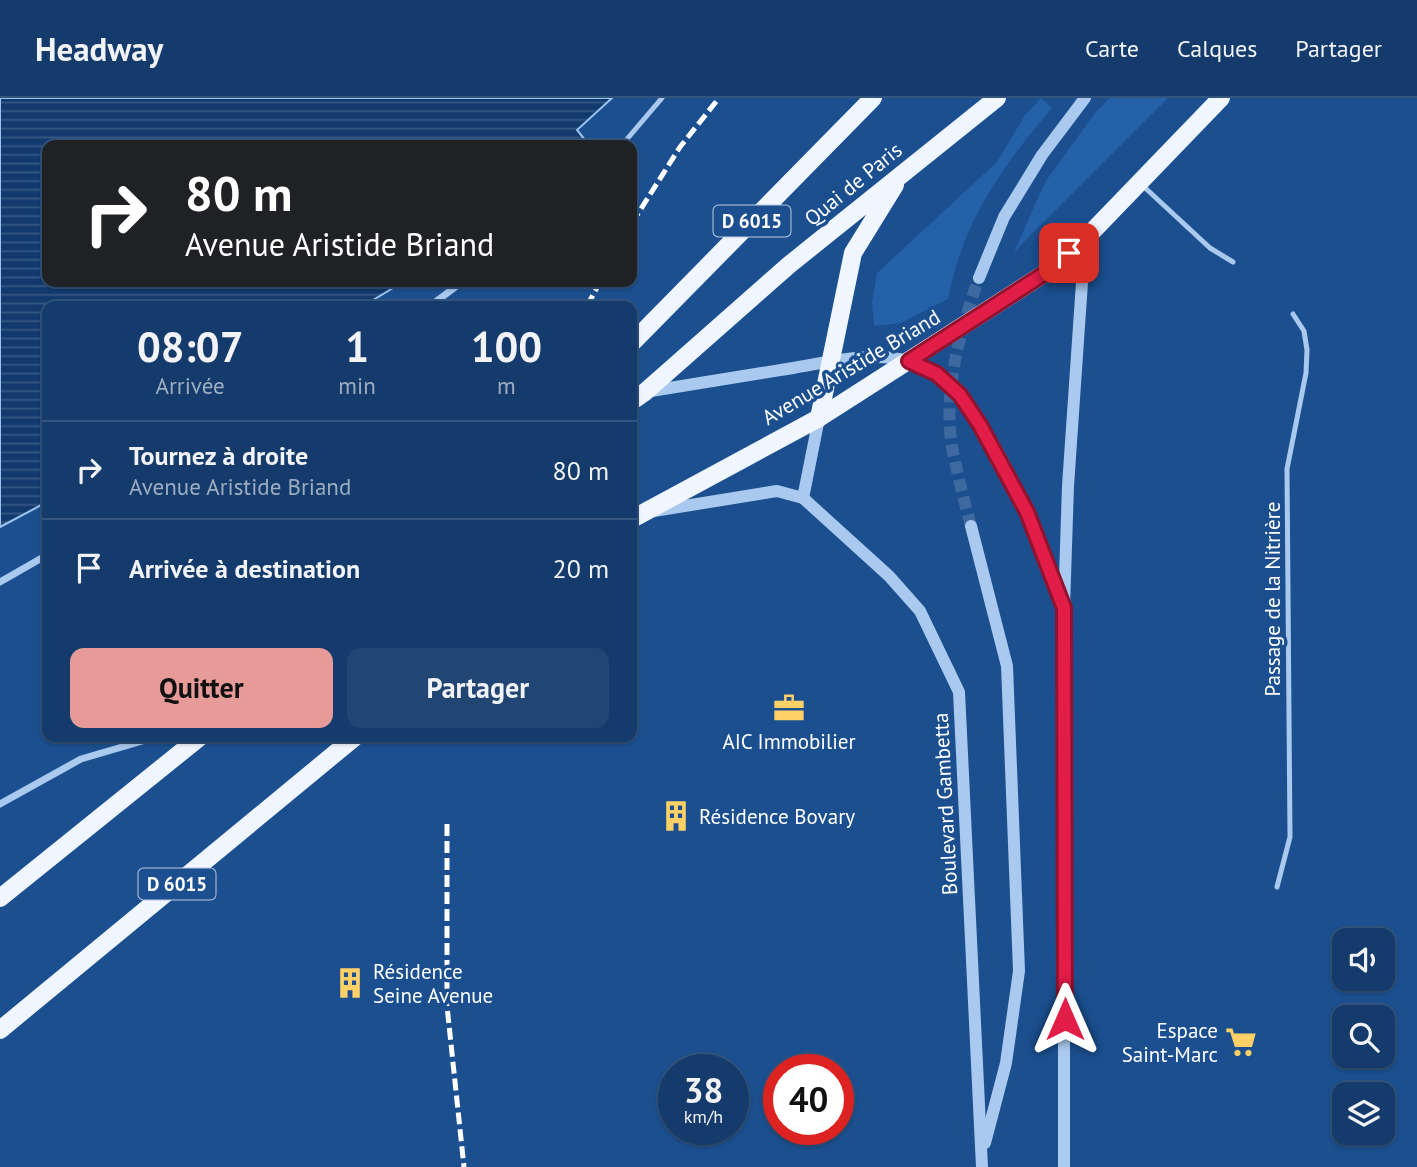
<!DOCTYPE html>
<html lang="fr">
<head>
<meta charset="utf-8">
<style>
  body { margin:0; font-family:"PT Sans",sans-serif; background:#214673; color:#f1f3f6; height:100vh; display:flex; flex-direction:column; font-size:26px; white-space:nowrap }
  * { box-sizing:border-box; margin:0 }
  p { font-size:23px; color:#9dadc1 }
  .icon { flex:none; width:38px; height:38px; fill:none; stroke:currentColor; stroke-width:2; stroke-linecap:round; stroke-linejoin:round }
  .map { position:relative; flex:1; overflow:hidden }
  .sheet { position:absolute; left:42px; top:203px; width:595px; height:441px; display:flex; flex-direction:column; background:#143b6b; border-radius:14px; box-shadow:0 2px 5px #0004,0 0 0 2px #33557e }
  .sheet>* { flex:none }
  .guide { position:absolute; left:42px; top:42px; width:595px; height:147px; border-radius:14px; box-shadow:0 2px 5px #0004,0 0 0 2px #33557e; background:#202124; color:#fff; overflow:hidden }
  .controls { position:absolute; left:1332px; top:830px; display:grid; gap:14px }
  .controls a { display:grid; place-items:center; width:63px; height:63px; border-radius:14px; background:#143b6b; box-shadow:0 2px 5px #0004,0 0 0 2px #33557e; font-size:35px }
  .speed { position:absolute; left:658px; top:956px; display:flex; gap:14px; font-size:35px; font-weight:700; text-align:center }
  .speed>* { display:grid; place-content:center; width:91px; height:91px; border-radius:50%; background:#143b6b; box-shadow:0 2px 5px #0004,0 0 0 2px #33557e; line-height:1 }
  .speed small { font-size:18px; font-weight:400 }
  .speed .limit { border:10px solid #d22; background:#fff; color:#111 }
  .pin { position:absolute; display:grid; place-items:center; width:60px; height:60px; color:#fff; margin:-30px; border-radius:14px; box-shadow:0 4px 10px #0006 }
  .me { position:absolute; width:77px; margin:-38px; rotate:0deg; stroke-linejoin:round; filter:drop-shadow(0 0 5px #0008) }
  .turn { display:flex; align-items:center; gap:24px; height:147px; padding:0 28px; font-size:32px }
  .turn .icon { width:91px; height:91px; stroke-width:2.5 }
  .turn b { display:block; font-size:49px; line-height:60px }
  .eta { display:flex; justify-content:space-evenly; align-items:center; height:119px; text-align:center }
  .eta b { font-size:42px; font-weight:600; line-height:49px }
  .action { display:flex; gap:14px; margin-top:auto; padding:14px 28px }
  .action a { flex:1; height:80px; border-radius:14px; background:#e69b98; color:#111; font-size:28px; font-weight:600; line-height:80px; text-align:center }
  .action a+a { background:#214673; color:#f1f3f6 }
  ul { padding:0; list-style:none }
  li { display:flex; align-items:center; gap:21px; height:98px; padding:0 28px; border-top:2px solid #33557e }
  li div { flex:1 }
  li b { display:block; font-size:26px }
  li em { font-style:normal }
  header { display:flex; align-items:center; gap:42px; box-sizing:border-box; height:98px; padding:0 35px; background:#143b6b; border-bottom:2px solid #33557e }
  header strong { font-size:33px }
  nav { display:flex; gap:38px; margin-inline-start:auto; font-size:24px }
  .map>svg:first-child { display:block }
  .green { fill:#2461a8 }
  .water { fill:url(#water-rules); stroke:#9cc4f0; stroke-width:2 }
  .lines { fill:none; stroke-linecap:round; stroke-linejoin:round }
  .tertiary-tunnel { stroke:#3d69a0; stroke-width:12; stroke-dasharray:12 6; stroke-linecap:butt }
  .service { stroke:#a9c9ee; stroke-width:5 }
  .minor { stroke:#a9c9ee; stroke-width:7 }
  .tertiary { stroke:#a9c9ee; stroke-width:12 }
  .primary { stroke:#f0f6ff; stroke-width:18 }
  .rail { stroke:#fff; stroke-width:5; stroke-dasharray:12 5; stroke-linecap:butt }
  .route-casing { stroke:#92132f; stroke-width:18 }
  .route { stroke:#e11d48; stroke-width:12 }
  .labels { text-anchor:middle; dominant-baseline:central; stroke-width:7; stroke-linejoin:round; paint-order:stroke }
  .shield { fill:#1b4f8f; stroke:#bbcadd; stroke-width:2 }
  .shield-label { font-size:19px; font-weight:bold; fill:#fff }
  .street-label { font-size:21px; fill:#fff; stroke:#1b4f8f }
  .poi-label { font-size:21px; fill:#fff; stroke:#1b4f8f; text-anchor:start }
</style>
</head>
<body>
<header>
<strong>Headway</strong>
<nav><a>Carte</a><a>Calques</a><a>Partager</a></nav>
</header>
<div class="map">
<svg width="1417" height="1069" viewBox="0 0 1417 1069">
  <defs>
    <pattern id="water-rules" width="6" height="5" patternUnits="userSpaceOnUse" patternTransform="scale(1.75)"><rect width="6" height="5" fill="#123a6d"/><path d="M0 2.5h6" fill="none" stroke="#365883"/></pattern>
  </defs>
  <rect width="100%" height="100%" fill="#1b4f8f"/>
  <g class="green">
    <path d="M1041,0L1052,10C1001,70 963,123 948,201L901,225L874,228L872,204L877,175L997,64L1025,17Z"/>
    <polygon points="1110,0 1168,0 1014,154 1045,84 1095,15"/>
  </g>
  <polygon class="water" points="0,0 612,0 577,32 586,43 580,47 47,47 47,184 403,184 363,208 47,208 47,404 0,429"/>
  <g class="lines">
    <path class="tertiary-tunnel" d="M971,428C964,402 957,375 952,349C943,293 960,232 979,180"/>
    <g class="service">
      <polyline points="622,47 662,0"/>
      <polyline points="1142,87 1210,150 1233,164"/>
      <polyline points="1277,789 1290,739 1287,371 1306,275 1307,252 1304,233 1293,216"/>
    </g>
    <g class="minor">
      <polyline points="430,208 462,184"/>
      <polyline points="0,484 47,457"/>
      <polyline points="0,706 81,661 156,639"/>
    </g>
    <g class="tertiary">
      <polyline points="979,180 1004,119 1042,57 1085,0"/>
      <path d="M645,294C695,286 744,278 793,270C829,264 872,253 909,263C984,282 1036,437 1061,503"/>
      <polyline points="803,400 819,320"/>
      <polyline points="654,413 777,393 803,400 889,478 920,513 959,594 982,1069"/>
      <polyline points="971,428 1007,568 1019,873 1006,965 985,1045"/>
      <polyline points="1064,1069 1064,510 1068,388 1085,141"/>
    </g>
    <g class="primary">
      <polyline points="632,245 873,0"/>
      <polyline points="632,303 645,294 789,167 997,0"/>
      <polyline points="819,320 853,155 895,87"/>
      <polyline points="632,421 819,320 1053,170 1085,141 1221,0"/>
      <polyline points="0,800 200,639"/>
      <polyline points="0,932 355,639"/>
    </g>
    <g class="rail">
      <polyline points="632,125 680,49 719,0"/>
      <polyline points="587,208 600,184"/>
      <polyline points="447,726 447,908 464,1069"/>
    </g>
  </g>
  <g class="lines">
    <defs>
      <polyline id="route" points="1065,921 1064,510 1027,414 980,327 960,297 937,276 909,263 1053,170 1069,155"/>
    </defs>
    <use href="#route" class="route-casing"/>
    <use href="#route" class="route"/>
  </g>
  <defs>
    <symbol id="office-bare" viewBox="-9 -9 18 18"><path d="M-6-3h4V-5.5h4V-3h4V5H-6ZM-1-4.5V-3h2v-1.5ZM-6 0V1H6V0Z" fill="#ffd166" stroke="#1b4f8f" stroke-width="2.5" paint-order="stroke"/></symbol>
    <symbol id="building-bare" viewBox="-9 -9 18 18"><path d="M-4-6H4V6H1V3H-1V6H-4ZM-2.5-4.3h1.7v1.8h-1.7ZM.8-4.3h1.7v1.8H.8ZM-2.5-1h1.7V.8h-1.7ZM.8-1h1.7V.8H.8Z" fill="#ffd166" stroke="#1b4f8f" stroke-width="2.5" paint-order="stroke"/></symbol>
    <symbol id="supermarket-bare" viewBox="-9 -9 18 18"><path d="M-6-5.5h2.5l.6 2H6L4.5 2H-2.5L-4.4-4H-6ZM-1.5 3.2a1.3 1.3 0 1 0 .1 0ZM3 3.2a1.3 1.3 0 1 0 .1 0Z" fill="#ffd166" stroke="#1b4f8f" stroke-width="2.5" paint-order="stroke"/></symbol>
  </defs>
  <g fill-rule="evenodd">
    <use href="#office-bare" x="767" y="588" width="44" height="44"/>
    <use href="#building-bare" x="654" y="696" width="44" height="44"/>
    <use href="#building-bare" x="328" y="863" width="44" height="44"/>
    <use href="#supermarket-bare" x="1219" y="922" width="44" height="44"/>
  </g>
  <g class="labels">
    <g class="shield">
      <rect x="713.5" y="107.5" width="77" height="31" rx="5"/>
      <rect x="138.5" y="770.5" width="77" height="31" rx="5"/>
    </g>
    <g class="shield-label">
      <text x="752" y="123">D 6015</text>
      <text x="177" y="786">D 6015</text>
    </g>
    <g class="street-label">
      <text transform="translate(853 86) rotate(-39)">Quai de Paris</text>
      <text transform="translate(851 269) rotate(-31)">Avenue Aristide Briand</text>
      <text transform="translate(1272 501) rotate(-90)">Passage de la Nitrière</text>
      <text transform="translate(945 706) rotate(-93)">Boulevard Gambetta</text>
    </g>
    <g class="poi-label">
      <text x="789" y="643" text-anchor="middle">AIC Immobilier</text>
      <text x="699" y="718">Résidence Bovary</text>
      <text x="373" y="873">Résidence<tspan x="373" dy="24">Seine Avenue</tspan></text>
      <text x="1218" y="932" text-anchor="end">Espace<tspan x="1218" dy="24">Saint-Marc</tspan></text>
    </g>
  </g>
</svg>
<div class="controls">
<a><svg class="icon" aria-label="sound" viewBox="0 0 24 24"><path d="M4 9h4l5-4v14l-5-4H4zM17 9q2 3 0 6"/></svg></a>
<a><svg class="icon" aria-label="search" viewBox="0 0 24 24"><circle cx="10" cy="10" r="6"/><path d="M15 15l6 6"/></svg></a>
<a><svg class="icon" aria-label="layers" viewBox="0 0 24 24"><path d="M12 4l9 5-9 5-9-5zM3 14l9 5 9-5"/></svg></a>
</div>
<div class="speed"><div>38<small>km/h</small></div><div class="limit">40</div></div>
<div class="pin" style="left:1069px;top:155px;background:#d93025"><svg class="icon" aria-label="arrive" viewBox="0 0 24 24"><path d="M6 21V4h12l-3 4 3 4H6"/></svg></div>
<svg class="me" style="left:1065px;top:921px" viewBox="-20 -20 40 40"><path d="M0-17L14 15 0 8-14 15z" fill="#e11d48" stroke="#fff" stroke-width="4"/></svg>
<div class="guide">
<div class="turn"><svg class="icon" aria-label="right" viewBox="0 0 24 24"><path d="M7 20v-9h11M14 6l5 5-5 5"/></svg><div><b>80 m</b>Avenue Aristide Briand</div></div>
</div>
<section class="sheet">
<div class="eta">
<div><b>08:07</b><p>Arrivée</p></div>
<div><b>1</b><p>min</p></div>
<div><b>100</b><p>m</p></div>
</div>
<ul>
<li><svg class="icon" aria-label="right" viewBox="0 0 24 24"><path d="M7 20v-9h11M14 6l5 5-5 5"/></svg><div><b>Tournez à droite</b><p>Avenue Aristide Briand</p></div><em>80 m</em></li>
<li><svg class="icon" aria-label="arrive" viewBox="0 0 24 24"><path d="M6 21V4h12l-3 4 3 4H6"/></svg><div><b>Arrivée à destination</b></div><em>20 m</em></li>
</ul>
<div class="action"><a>Quitter</a><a>Partager</a></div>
</section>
</div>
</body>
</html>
